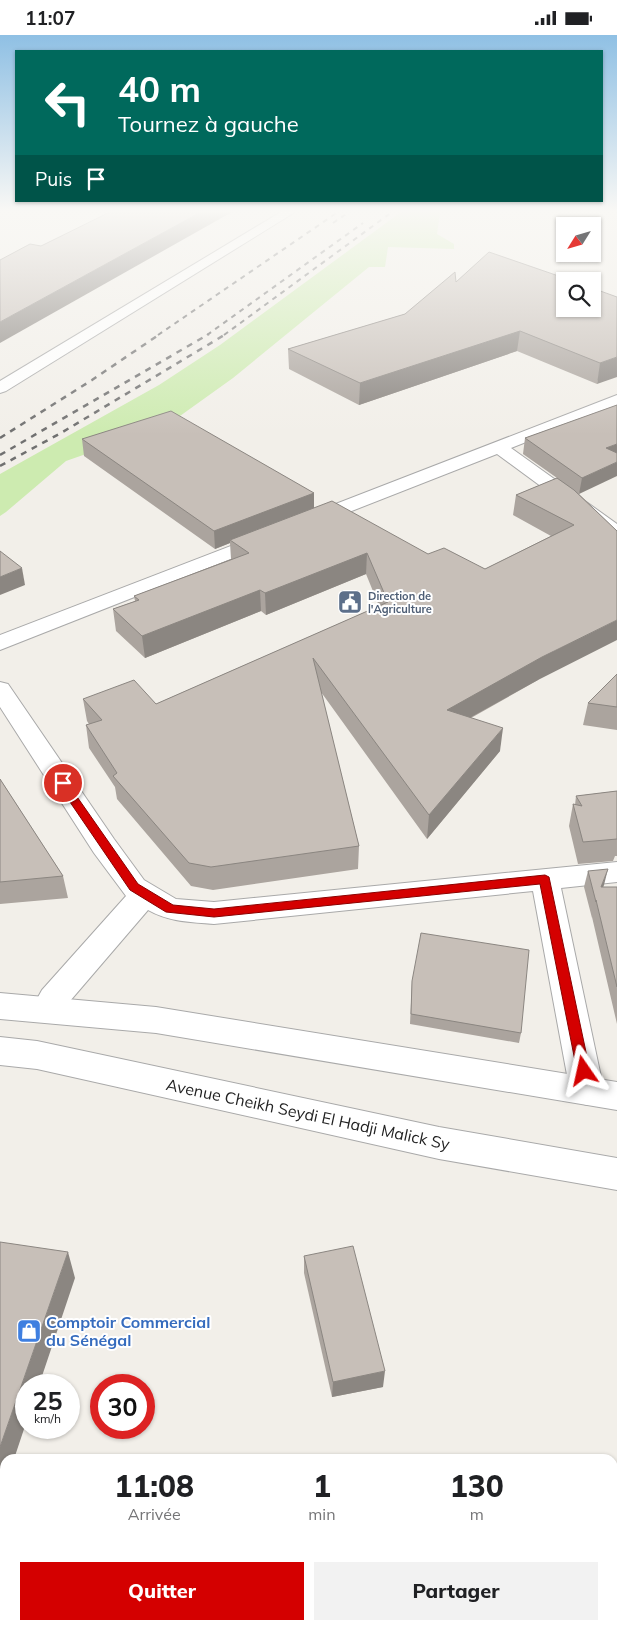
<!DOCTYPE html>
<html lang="fr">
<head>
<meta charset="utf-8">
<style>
  body { margin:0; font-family:Mulish,sans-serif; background:#f2f2f2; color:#202124; height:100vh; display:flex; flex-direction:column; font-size:19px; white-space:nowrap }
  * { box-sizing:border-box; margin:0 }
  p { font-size:16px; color:#757577 }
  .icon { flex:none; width:28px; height:28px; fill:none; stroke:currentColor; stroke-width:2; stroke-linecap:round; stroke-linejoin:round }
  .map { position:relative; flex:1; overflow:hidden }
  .details { position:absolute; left:0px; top:1419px; width:618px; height:176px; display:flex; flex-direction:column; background:#fff; border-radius:15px 15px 0 0; box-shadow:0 1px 4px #0004 }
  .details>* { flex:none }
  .hud { position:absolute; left:15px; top:15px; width:588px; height:152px; border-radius:0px; box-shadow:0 1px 4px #0004; background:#00695c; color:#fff; overflow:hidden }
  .needle { width:32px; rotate:233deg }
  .fabs { position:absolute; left:556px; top:182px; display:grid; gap:10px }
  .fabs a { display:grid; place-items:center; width:45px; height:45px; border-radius:0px; background:#fff; box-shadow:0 1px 4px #0004; font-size:25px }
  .speed { position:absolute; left:15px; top:1339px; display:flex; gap:10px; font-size:25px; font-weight:700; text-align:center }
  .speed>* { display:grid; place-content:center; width:65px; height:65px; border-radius:50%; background:#fff; box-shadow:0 1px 4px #0004; line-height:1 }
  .speed small { font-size:12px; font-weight:400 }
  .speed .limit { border:8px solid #d22; background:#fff; color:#111 }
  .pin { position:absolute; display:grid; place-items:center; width:42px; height:42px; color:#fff; margin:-21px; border:2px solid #fff; border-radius:50%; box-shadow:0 1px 5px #0007 }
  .me { position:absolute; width:55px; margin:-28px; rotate:349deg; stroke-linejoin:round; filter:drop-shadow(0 0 4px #0008) }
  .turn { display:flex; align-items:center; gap:18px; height:105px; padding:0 20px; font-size:22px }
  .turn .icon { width:65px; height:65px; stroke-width:2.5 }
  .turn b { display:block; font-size:35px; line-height:42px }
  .then { display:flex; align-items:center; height:48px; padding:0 20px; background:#0003; gap:10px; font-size:19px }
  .eta { display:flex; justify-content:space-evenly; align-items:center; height:85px; text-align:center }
  .eta b { font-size:30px; font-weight:800; line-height:35px }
  .button { display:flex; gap:10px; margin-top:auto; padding:10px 20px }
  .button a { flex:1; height:58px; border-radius:0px; background:#d40000; color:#fff; font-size:20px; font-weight:800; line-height:58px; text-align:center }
  .button a+a { background:#f2f2f2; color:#202124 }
  .status { display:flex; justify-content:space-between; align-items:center; height:35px; padding:0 25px; background:#fff; direction:ltr }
  .status svg { height:14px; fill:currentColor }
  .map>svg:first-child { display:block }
  .grass { fill:#cdebb0 }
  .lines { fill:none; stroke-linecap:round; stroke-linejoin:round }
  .minor-casing { stroke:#a9a9a9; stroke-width:2 }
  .tertiary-casing { stroke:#a9a9a9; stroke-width:2 }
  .minor { fill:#fff; fill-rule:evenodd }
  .tertiary { fill:#fff; fill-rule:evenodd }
  .rail-far1 { stroke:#707070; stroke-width:2; stroke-dasharray:5 5; stroke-linecap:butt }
  .rail { stroke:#707070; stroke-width:2.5; stroke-dasharray:6 6; stroke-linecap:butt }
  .wall { fill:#aba49e }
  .shaded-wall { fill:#8b8681 }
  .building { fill:#c7bfb8; stroke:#8b8681 }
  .route { fill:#d40000; stroke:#8a0000 }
  .labels { text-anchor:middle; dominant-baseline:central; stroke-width:4; stroke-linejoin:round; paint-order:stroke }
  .far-service-label { font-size:11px; font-weight:bold; fill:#4e5e75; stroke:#fff; text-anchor:start }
  .near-street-label { font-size:16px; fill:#222; stroke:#fff }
  .near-shop-label { font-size:16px; font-weight:bold; fill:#366cbe; stroke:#fff; text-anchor:start }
</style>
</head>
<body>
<div class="status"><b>11:07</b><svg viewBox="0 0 49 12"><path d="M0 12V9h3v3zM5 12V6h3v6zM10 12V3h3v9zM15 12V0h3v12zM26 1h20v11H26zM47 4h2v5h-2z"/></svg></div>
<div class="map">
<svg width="617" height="1594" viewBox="0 0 617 1594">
  <rect width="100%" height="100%" fill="#f2efe9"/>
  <polygon class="grass" points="401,177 440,177 437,199 454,209 454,214 388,212 385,232 369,232 233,343 166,391 66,426 6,477 0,481 0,439 159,350 220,310"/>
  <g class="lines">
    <defs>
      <g id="minor">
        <polygon points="617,360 617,371 511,413 617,489 617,504 610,502 497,419 316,490 309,492 302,490 299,486 302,482"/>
        <polygon points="267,497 274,499 277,503 274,507 0,615 0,600"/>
        <path d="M0,647L8,649L114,804L144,845L176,864L214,867L617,827V847L561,853L604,1056L599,1066L587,1070L575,1066L570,1056L533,856L214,889C191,887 169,887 148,875L64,973L53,976L42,973L37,964L42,955L126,861L94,818L0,672Z"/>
      </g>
      <g id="tertiary">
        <polygon points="281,177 295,177 6,356 0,358 0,346"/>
        <polygon points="0,958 156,972 617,1047 617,1075 156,998 0,984"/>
        <polygon points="0,1002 37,1006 439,1092 617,1123 617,1155 439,1124 37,1034 0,1030"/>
      </g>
    </defs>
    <use href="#minor" class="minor-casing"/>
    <use href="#tertiary" class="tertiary-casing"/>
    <use href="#minor" class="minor"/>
    <use href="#tertiary" class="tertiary"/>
    <g class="rail-far1">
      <polyline points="333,188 349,177"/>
      <polyline points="158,300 338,177"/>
      <polyline points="207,300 363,188"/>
      <polyline points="224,300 392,177"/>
    </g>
    <g class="rail">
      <polyline points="0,403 92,345 160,299"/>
      <polyline points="0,420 209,299"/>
      <polyline points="0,431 61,398 226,299"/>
    </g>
  </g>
  <g class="wall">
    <polygon points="456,247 617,262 597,349 517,316 359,370 289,334 288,314 405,279"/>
    <polygon points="617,370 579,459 617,496 538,645 471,683 500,716 427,804 321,657 359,811 358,834 213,855 191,851 117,764 115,752 89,713 86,690 89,689 87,686 83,664 156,669 379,571 366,539 266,580 261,576 145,623 116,596 113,574 135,566 134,561 231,524 230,508 215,514 84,421 82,404 314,458 314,473 428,519 485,534 551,501 513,480 516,460 557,443 523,419 525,403"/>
    <polygon points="617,639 617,695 583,690 588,668"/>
    <polygon points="0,744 63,841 68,863 0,869"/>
    <polygon points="617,756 617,821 615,821 613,826 578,829 569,791 573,769 575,770 576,761"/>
    <polygon points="588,836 603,852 617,852 617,989 592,882 592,883 584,852"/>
    <polygon points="412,946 521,998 519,1008 410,989"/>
    <polygon points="304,1221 383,1352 332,1362 304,1238"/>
  </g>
  <g class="shaded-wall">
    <polygon points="201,177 232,177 0,308 0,287"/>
    <polygon points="520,296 517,316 359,370 360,348"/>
    <polygon points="617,322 617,342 597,349 600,328"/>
    <polygon points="617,409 617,423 606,413"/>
    <polygon points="617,427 617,441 579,459 582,443"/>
    <polygon points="314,458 314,476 230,505 230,508 215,514 214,496"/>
    <polygon points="367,518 366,539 266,580 265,558"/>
    <polygon points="22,533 25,550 0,560 0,542"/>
    <polygon points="260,555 261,576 145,623 142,601"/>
    <polygon points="617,585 617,605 538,645 444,697 447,675 542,622"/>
    <polygon points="503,693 500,716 427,804 429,780"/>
    <polygon points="608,834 604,850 597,869 601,852"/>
    <polygon points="68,1217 75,1243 39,1350 26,1350 26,1388 14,1424 5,1424 5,1451 0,1466 0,1412"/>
    <polygon points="385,1336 383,1352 332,1362 333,1347"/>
  </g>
  <g class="building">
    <polygon points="110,177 201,177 0,287 0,225 30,209 41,211"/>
    <polygon points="489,217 573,246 565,246 565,274 592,274 592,253 617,262 617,322 600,328 520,296 360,348 288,314 405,279 455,237 456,247"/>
    <polygon points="617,370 617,409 606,413 617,418 617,427 582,443 525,403"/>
    <polygon points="171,376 314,458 214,496 82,404"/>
    <polygon points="557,443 574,455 617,496 617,585 542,622 447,675 503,693 429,780 313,623 359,811 211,832 189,828 113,741 117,738 86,690 102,685 83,664 134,645 156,669 388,567 367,518 265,558 260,555 142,601 113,574 139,565 134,561 249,518 230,505 332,466 428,519 444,513 485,534 574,490 516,460"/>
    <polygon points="0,516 22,533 0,542"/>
    <polygon points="617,639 617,672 588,668"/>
    <polygon points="0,744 63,841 0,847"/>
    <polygon points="617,756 617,804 583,807 573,769 582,771 576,761"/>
    <polygon points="608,834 601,852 617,852 617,952 596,865 596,867 588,836"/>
    <polygon points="421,898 529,915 521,998 411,979 412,946"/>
    <polygon points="0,1207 68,1217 0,1412"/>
    <polygon points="353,1211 385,1336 333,1347 304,1221"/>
    <polygon points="617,1492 617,1594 407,1594 419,1590 612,1590 612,1494"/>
  </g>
  <linearGradient id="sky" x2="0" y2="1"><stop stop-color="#8fc0e4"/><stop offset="0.44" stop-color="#f9f8f5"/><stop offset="1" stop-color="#f9f8f5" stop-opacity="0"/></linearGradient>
  <rect width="617" height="400" fill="url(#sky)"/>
  <polygon class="route" points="63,745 66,746 138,849 173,870 214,874 545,840 549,842 590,1036 588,1040 584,1042 579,1040 577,1036 540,849 214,882 166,877 130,855 57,748"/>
  <defs>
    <symbol id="civic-square" viewBox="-11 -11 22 22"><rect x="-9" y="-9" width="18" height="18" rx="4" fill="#5c6f8a" stroke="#fff"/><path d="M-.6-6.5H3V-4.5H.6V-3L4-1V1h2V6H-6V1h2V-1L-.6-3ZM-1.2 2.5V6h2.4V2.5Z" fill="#fff"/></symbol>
    <symbol id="shop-square" viewBox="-11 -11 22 22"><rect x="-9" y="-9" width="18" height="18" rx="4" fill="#3f7fe0" stroke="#fff"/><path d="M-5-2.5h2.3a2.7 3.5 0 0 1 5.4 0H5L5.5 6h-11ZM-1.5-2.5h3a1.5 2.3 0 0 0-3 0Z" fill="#fff"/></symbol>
  </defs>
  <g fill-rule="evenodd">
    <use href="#civic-square" x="336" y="553" width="28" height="28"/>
    <use href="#shop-square" x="15" y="1282" width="28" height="28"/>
  </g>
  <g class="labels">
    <g class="far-service-label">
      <text x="368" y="561">Direction de<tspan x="368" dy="13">l'Agriculture</tspan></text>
    </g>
    <g class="near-street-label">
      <text transform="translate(308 1079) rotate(12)">Avenue Cheikh Seydi El Hadji Malick Sy</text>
    </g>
    <g class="near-shop-label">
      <text x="46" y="1287">Comptoir Commercial<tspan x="46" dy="18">du Sénégal</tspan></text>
    </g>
  </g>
</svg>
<div class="fabs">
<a><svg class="needle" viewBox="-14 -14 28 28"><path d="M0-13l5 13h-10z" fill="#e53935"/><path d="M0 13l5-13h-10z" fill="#757577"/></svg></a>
<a><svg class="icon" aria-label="search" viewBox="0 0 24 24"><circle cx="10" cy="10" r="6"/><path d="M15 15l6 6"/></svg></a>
</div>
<div class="speed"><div>25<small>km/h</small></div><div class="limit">30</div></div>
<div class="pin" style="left:63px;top:748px;background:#d93025"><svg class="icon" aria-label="arrive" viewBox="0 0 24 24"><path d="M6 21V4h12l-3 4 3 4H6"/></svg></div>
<svg class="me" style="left:584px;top:1036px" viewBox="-20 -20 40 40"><path d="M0-17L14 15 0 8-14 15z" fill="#d40000" stroke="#fff" stroke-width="4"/></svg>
<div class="hud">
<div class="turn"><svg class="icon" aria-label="left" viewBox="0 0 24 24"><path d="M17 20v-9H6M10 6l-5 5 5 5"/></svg><div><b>40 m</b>Tournez à gauche</div></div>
<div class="then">Puis<svg class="icon" aria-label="arrive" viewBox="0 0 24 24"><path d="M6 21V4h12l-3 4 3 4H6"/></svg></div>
</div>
<section class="details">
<div class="eta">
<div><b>11:08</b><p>Arrivée</p></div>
<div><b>1</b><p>min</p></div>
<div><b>130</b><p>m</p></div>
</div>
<div class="button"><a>Quitter</a><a>Partager</a></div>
</section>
</div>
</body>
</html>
